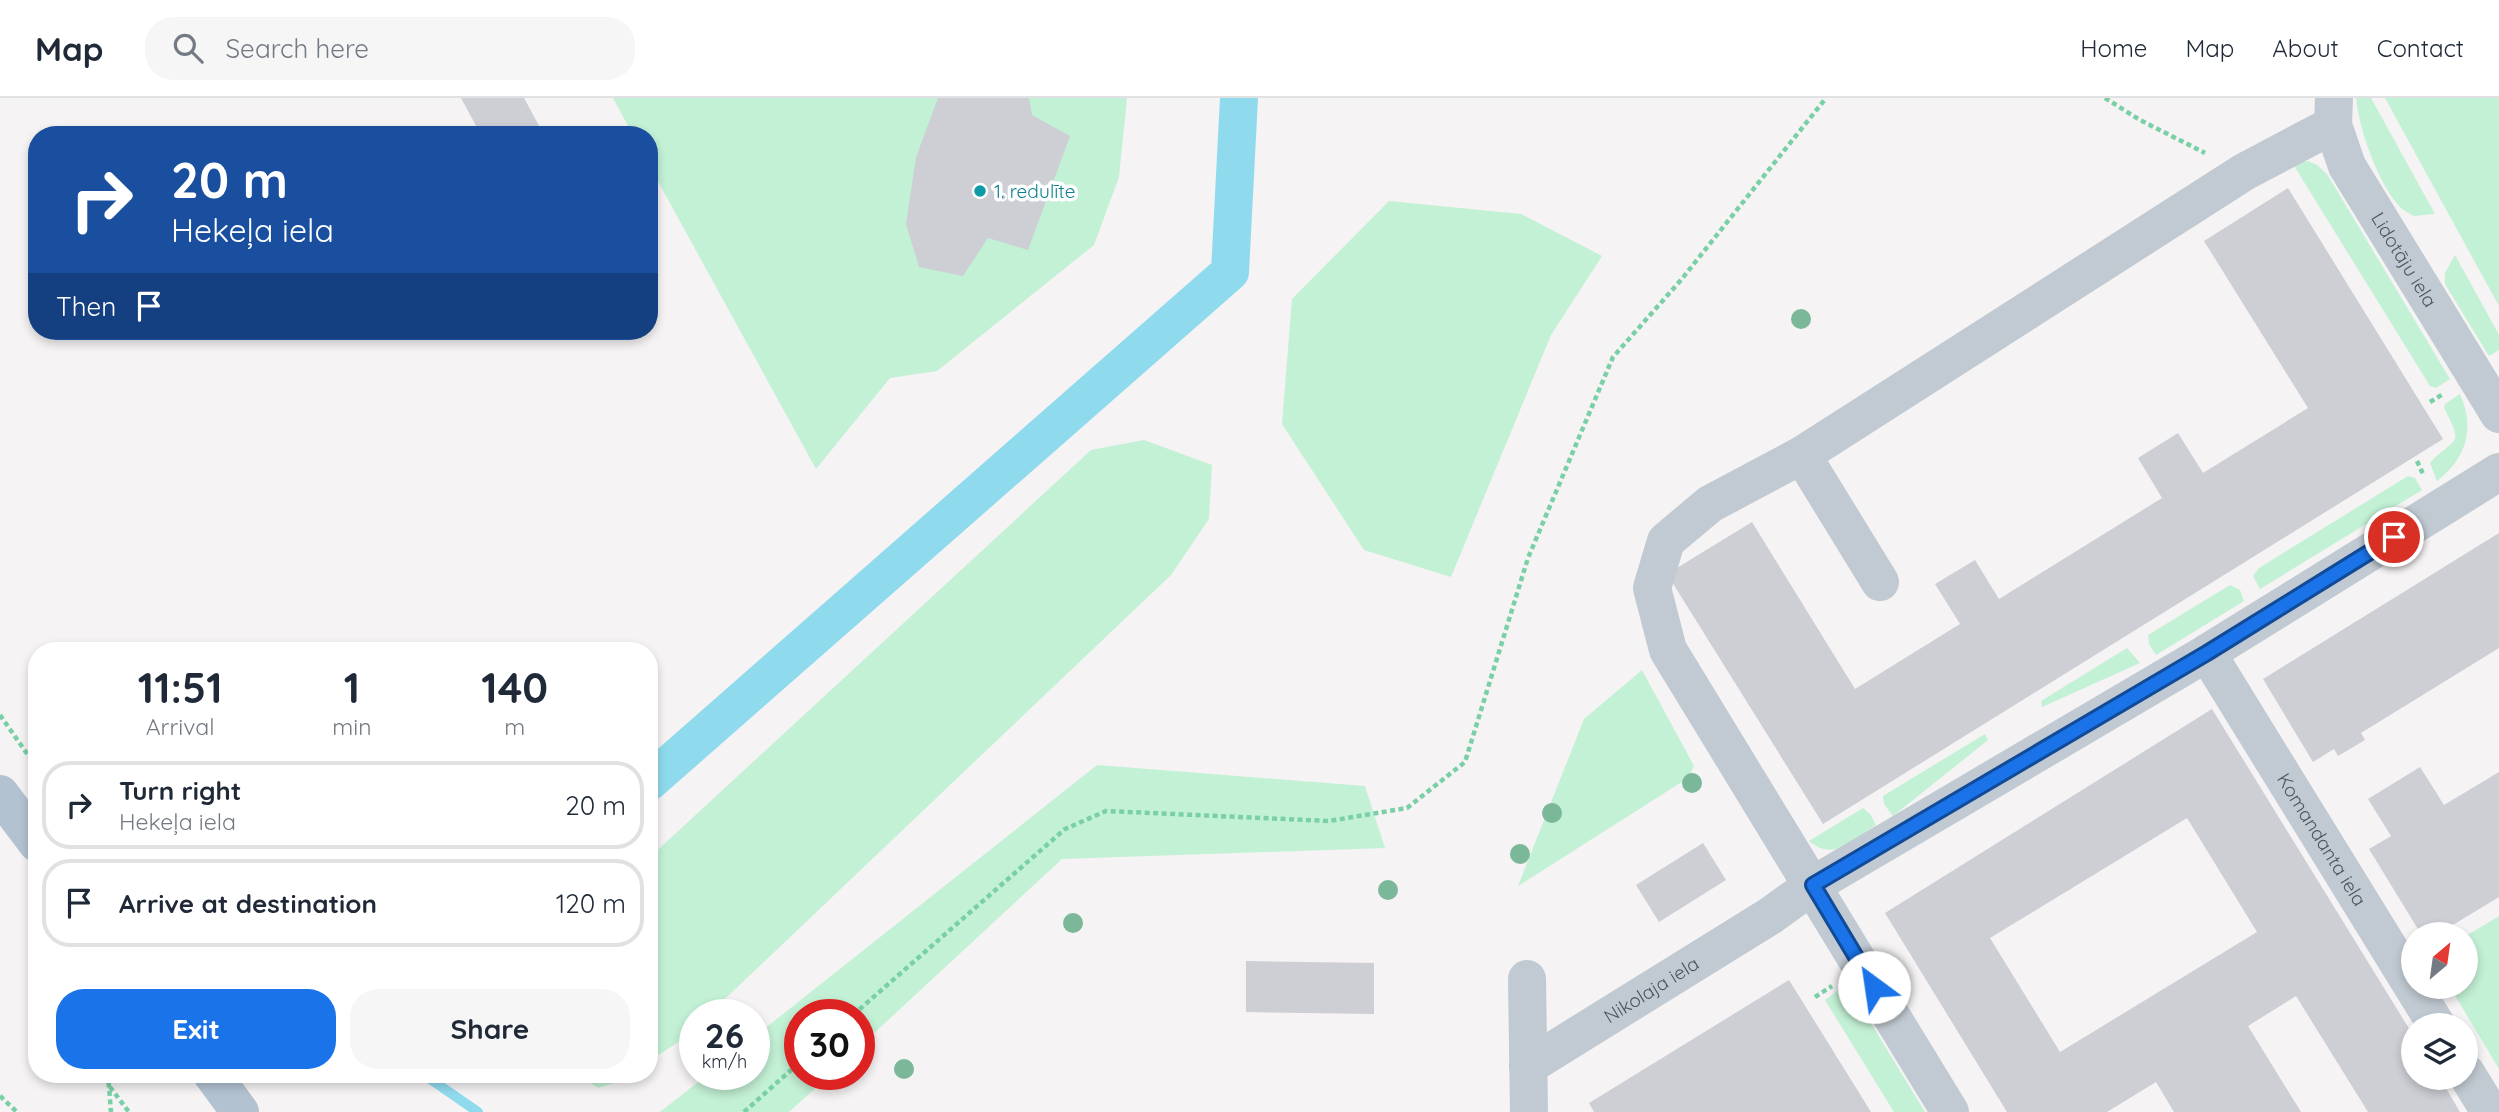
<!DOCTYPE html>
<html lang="en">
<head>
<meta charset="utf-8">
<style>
  body { margin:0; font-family:Quicksand,sans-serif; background:#f6f6f7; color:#1f2937; height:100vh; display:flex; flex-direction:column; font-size:26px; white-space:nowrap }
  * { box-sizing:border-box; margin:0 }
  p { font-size:23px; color:#747a83 }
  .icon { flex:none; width:38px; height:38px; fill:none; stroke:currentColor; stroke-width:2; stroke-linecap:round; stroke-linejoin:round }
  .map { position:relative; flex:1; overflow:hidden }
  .details { position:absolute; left:28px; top:544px; width:630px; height:441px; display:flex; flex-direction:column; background:#fff; border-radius:28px; box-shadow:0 4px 10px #0003 }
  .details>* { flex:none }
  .banner { position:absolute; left:28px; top:28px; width:630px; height:214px; border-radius:28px; box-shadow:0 4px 10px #0003; background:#1a4fa0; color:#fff; overflow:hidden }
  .needle { width:46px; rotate:29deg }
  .tools { position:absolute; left:2401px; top:824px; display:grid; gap:14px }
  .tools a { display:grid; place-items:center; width:77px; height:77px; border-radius:50%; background:#fff; box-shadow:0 4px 10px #0003; font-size:35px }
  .speed { position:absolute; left:679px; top:901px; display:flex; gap:14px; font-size:35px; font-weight:700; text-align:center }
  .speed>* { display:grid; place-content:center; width:91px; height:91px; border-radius:50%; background:#fff; box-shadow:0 4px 10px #0003; line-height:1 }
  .speed small { font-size:18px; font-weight:400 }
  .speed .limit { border:10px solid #d22; background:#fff; color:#111 }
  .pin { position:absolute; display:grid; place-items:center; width:60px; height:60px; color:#fff; margin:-30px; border:4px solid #fff; border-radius:50%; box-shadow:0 2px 7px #0007 }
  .me { position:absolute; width:77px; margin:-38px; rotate:329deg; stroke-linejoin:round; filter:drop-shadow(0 0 5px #0008) }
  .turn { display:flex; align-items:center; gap:24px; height:147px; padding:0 28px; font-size:32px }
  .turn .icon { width:91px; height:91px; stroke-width:2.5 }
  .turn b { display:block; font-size:49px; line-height:60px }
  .then { display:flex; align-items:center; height:66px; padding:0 28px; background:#0003; gap:14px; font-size:26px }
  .eta { display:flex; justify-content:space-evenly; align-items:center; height:119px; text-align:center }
  .eta b { font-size:42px; font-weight:700; line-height:49px }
  .action { display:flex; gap:14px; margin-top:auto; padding:14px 28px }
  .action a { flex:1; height:80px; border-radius:28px; background:#1a73e8; color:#fff; font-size:28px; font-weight:700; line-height:80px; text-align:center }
  .action a+a { background:#f6f6f7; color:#1f2937 }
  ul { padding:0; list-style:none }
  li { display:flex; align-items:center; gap:21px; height:88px; margin:0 14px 10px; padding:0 14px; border:4px solid #e0e1e3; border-radius:28px }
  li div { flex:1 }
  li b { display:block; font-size:26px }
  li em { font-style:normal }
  header { display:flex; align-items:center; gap:42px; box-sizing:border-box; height:98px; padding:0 35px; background:#fff; border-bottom:2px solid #e0e1e3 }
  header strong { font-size:33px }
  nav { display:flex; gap:38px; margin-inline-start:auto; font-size:24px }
  .search { width:490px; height:63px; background:#f6f6f7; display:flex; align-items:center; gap:18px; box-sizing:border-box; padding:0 24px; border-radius:28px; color:#747a83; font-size:26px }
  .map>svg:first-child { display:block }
  .green { fill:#c3f1d5 }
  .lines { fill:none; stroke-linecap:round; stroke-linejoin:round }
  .stream { stroke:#90daee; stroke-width:10 }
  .canal { stroke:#90daee; stroke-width:38 }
  .building { fill:#cdcfd5; fill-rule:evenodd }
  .path { stroke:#7ad0a6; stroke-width:4.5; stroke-dasharray:5 3.5; stroke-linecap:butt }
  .minor { stroke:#c1cad2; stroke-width:38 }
  .major { stroke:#b3c2d1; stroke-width:38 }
  .tree { fill:#7bb799 }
  .route-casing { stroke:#114b97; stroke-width:18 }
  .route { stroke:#1a73e8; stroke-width:12 }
  .culture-dot { fill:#0f9aa8; stroke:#fff; stroke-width:2.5 }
  .labels { text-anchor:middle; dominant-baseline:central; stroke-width:7; stroke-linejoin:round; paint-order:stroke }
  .culture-label { font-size:19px; fill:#0d838f; stroke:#fff; text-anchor:start }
  .street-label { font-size:19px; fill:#4a5661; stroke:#fff }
</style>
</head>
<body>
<header>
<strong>Map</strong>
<div class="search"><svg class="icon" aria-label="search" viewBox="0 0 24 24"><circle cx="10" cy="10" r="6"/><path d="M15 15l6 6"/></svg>Search here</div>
<nav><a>Home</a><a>Map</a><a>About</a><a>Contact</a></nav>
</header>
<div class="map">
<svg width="2499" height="1014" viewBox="0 0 2499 1014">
  <rect width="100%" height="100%" fill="#f5f3f3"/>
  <g class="green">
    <polygon points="613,0 1127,0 1119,79 1094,147 937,273 890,280 816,371 649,67 649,37 633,37"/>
    <path d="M2356,0H2371L2435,116L2414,118C2410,116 2404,113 2400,109C2378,86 2359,31 2356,0Z"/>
    <polygon points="2385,0 2499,0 2499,208"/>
    <polygon points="2308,63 2317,67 2327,76 2450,281 2436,290 2430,288 2293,66"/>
    <polygon points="1389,103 1521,116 1602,158 1551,237 1451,479 1364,452 1282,326 1292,201"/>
    <polygon points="2455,157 2499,237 2499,252 2489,258 2445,186 2445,175"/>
    <path d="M2460,296C2475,330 2467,360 2437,383L2430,365C2455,338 2465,350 2444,310L2445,306Z"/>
    <polygon points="1144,342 1212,367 1209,421 1171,477 708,917 695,917 695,929 680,943 649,963 649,760 1091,352"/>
    <polygon points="2408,378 2415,380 2422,392 2260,491 2253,478 2259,470"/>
    <polygon points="2230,487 2240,492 2244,503 2156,557 2149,546 2148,537"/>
    <polygon points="2127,550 2140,565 2042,609 2041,603"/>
    <polygon points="1642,572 1694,668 1688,680 1518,788 1584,621"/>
    <polygon points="1985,636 1988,642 1893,718 1884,706 1883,698"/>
    <polygon points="1097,667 1365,688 1385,750 1062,761 859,949 859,917 800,917 800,976 830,977 789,1014 660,1014 707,977 754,976 754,939"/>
    <path d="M1863,710L1870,716L1876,727C1853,742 1834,764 1809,743Z"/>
    <polygon points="2499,818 2499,971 2450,889 2466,889 2466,838"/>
    <polygon points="1847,886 1925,1014 1894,1014 1825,902"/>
    <polygon points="578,977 629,977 617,984 598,990"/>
  </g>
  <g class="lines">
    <polyline class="stream" points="423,976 478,1014"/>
    <polyline class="canal" points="649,684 1230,174 1239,0"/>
  </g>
  <g class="building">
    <polygon points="461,0 524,0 544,37 481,37"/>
    <polygon points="938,0 1029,0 1032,17 1070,38 1028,152 988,140 963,178 919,169 906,126 916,59"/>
    <polygon points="2288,90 2443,341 1823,726 1667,476 1752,424 1855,591 1960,526 1935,486 1975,462 1999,501 2162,400 2138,360 2178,335 2203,375 2308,310 2204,143"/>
    <polygon points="2499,435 2499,550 2361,635 2365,642 2338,658 2334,651 2313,664 2263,581"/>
    <path d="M2212,611L2413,937V980H2440L2460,1014H2368L2296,898L2248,928L2301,1014H2174L2156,984L2107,1014H2007L1885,815ZM2187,720L2257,834L2060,954L1990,840Z"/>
    <polygon points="2420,669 2444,707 2499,674 2499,799 2438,836 2421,836 2369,751 2391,738 2368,701"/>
    <polygon points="1703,745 1726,782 1659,824 1636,787"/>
    <polygon points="1246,863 1374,865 1374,916 1246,914"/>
    <polygon points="1789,882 1871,1014 1594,1014 1589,1005"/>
  </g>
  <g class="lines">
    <g class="path">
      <polyline points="2105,0 2140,22 2205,55"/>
      <polyline points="2430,304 2443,296"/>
      <polyline points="2417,363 2424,378"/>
      <polyline points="0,617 37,670"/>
      <polyline points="1815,899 1832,888"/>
      <polyline points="853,917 1065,731 1106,713 1329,723 1407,710 1465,664 1528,460 1613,259 1681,182 1826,0"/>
      <polyline points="108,976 111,1014"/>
      <polyline points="110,989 129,1014"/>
      <polyline points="0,998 17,1014"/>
      <polyline points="744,1014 800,964"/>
    </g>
    <g class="minor">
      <path id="s1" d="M2334,0L2333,27L2347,68L2499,316"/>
      <polyline points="1802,357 1880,484"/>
      <path id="s2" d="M2207,555L2437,928"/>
      <polyline points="1527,881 1529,1014"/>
      <path id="s3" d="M1528,968L1770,818L1813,787L2207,555L2499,374"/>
      <polyline points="2466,975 2490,1014"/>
      <polyline points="1950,1014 1668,552 1652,490 1666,443 1710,406 1802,357 2244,74 2333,27"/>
    </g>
    <g class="major">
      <polyline points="0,696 37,745"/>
      <polyline points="212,976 240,1014"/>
    </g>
  </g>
  <g class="tree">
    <circle cx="1801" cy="221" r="10"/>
    <circle cx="1692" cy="685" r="10"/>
    <circle cx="1552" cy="715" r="10"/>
    <circle cx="1520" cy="756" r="10"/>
    <circle cx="1388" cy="792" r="10"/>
    <circle cx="1073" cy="825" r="10"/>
    <circle cx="904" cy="971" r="10"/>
  </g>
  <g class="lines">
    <defs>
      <polyline id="route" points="1874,889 1813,787 2207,555 2394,439"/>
    </defs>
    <use href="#route" class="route-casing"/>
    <use href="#route" class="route"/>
  </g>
  <circle class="culture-dot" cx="980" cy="93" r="7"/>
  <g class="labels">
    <g class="culture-label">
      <text x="994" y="93">1. redulīte</text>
    </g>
    <g class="street-label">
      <text stroke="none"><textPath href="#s1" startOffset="180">Lidotāju iela</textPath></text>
      <text stroke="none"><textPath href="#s2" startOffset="219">Komandanta iela</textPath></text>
      <text stroke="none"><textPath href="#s3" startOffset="145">Nikolaja iela</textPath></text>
    </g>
  </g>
</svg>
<div class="tools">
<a><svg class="needle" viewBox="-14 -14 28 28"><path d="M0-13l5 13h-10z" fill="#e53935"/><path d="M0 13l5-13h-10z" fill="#747a83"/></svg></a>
<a><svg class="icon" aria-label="layers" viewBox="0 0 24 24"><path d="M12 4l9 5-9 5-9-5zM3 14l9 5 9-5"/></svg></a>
</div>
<div class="speed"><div>26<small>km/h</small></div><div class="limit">30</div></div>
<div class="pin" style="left:2394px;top:439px;background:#d93025"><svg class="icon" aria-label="arrive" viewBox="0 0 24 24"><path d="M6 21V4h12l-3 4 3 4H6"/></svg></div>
<svg class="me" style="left:1874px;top:889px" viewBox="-20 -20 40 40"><circle r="19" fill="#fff"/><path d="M0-13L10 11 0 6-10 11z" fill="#1a73e8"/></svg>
<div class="banner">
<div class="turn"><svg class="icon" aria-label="right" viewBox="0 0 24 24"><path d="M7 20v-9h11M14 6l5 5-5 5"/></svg><div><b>20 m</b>Hekeļa iela</div></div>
<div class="then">Then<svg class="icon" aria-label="arrive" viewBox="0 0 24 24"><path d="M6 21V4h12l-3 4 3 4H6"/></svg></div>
</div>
<section class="details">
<div class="eta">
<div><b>11:51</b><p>Arrival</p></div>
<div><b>1</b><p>min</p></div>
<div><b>140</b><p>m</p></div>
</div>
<ul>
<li><svg class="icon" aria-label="right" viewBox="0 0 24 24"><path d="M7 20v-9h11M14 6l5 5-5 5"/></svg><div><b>Turn right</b><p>Hekeļa iela</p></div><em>20 m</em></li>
<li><svg class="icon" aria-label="arrive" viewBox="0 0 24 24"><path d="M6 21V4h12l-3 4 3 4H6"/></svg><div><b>Arrive at destination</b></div><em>120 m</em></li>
</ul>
<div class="action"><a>Exit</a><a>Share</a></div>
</section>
</div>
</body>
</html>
